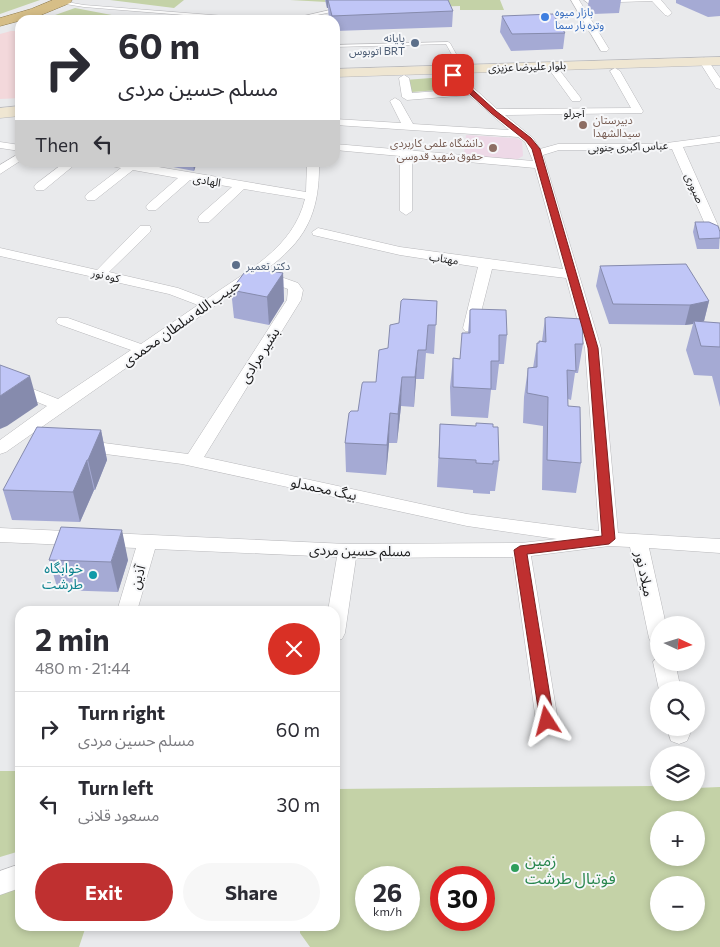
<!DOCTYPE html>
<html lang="en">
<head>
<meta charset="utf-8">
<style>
  body { margin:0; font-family:Commissioner,"Noto Sans Arabic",sans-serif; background:#f7f7f7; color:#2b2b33; height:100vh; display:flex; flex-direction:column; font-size:19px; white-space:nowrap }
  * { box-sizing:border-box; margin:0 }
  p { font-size:16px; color:#7c7c81 }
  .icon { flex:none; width:28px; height:28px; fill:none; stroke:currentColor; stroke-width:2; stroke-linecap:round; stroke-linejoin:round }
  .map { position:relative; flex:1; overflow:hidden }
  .side { position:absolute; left:15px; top:606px; width:325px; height:325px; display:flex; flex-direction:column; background:#fff; border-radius:15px; box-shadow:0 2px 8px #0003 }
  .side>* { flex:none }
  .hud { position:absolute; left:15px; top:15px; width:325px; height:152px; border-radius:15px; box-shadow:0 2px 8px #0003; background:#fff; color:#2b2b33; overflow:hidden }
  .needle { width:32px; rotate:94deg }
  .controls { position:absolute; left:650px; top:616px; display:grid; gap:10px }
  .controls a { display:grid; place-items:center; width:55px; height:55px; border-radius:50%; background:#fff; box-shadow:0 2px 8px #0003; font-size:25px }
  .speed { position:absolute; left:355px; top:866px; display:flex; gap:10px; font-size:25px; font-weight:700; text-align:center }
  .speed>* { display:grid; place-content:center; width:65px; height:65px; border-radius:50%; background:#fff; box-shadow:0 2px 8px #0003; line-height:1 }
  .speed small { font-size:12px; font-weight:400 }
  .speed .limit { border:8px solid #d22; background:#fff; color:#111 }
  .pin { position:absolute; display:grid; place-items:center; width:42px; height:42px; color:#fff; margin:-21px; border-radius:10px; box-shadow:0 2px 8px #0006 }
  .me { position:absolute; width:55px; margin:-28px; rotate:351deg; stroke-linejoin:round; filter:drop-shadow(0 0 4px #0008) }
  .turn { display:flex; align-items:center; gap:18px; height:105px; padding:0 20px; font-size:22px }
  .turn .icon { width:65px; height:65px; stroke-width:2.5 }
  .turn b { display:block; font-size:35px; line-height:42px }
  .then { display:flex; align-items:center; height:48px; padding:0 20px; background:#0003; gap:10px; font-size:19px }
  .round { display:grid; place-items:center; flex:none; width:52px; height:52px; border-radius:26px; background:#f7f7f7 }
  .summary { display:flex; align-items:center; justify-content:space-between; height:85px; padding:0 20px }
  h1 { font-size:30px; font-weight:700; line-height:38px }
  .primary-button { display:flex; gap:10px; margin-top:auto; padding:10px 20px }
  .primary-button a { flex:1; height:58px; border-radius:30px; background:#bf3030; color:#fff; font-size:20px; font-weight:700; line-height:58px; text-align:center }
  .primary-button a+a { background:#f7f7f7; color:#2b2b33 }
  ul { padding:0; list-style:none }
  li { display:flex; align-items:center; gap:15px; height:75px; padding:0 20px; border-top:1px solid #e1e1e2 }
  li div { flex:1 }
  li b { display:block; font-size:19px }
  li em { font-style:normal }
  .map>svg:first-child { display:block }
  .industrial { fill:#f3d8db }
  .education { fill:#eed9e7 }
  .green { fill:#c4d2a7; fill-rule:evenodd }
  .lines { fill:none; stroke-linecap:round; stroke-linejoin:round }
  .service-casing { stroke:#b8b8bb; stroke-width:1 }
  .minor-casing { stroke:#b8b8bb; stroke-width:1 }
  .secondary-casing { stroke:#b8b8bb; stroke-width:1 }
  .trunk-casing { stroke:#8d7a4e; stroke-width:1 }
  .service { fill:#fff; fill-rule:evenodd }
  .minor { fill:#fff; fill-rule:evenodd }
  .secondary { fill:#efe6d2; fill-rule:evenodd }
  .trunk { fill:#d6be87; fill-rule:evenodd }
  .wall { fill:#a5aad4 }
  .shaded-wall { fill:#868bad }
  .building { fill:#c0c6f7; stroke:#868bad }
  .route { fill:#bf3030; stroke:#7c1f1f }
  .shop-dot { fill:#3f7fe0; stroke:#f6f7f9; stroke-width:2 }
  .service-dot { fill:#5c6f8a; stroke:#f6f7f9; stroke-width:2 }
  .education-dot { fill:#8d6e63; stroke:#f6f7f9; stroke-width:2 }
  .culture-dot { fill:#0f9aa8; stroke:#f6f7f9; stroke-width:2 }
  .leisure-dot { fill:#2e9e5b; stroke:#f6f7f9; stroke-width:2 }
  .labels { text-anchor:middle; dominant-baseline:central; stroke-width:4; stroke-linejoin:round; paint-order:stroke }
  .far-shop-label { font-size:11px; fill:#366cbe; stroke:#f6f7f9; text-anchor:start }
  .far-service-label { font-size:11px; fill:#4e5e75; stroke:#f6f7f9; text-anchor:end }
  .far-street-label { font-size:11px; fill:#1a1a1b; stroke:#f6f7f9 }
  .far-education-label { font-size:11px; fill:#785e54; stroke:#f6f7f9; text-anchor:start }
  .street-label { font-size:14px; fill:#1a1a1b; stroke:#f6f7f9 }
  .culture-label { font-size:14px; fill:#0d838f; stroke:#f6f7f9; text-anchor:end }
  .near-leisure-label { font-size:16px; fill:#27864d; stroke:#f6f7f9; text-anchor:start }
</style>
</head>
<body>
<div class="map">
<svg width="720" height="947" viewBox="0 0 720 947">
  <rect width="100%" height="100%" fill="#e9eaec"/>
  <polygon class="industrial" points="11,31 20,31 20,98 0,99 0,34"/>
  <polygon class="education" points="466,135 516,138 522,141 523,156 516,160 464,155"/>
  <g class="green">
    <polygon points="0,0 40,0 0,14"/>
    <polygon points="110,0 184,0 174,8"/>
    <polygon points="290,0 500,0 504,10 460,10 460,6 364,9 363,4"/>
    <polygon points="75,8 138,20 41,20"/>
    <polygon points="444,77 452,89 412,92 405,80"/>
    <polygon points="0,771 20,771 20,851 0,857"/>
    <path d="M652,786L659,788V792H696V788L720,787V947H310L300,933V926H335V789ZM659,820H696V858H659ZM366,878H409V920H366ZM441,878H484V920H441ZM659,885H696V922H659Z"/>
    <polygon points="0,881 20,884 20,926 86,926 79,947 0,947"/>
  </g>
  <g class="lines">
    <defs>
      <g id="service">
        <polygon points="61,1 84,5 263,19 265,20 246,20 84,7 59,3"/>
        <polygon points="339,8 341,10 294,20 286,20"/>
        <polygon points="448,42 450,43 460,61 460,62 456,62 446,44 335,47 335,45"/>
      </g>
      <g id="minor">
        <polygon points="571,0 579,0 609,49 607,51 601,51"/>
        <polygon points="584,0 661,0 672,13 668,16 665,15 652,1 588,3"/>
        <polygon points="704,58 707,59 720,78 720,89 716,88 699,61"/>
        <polygon points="551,62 554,63 580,97 581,99 580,101 572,101 546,65"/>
        <path d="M615,68L620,71L643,111L642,113L505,115L533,138L540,149L558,144H659L720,136V142L683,147L720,230L719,234L714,235L708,231L672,149L659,150H559L543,155L601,348L618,533L720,539V553L649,548L666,625H659V646L652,644L649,638L630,547L609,546L531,556L558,721L555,728L547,730L539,728L536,721L513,557L356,558L345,633L342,639L335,641V611H328L337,557L155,549L137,611H117L136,548L0,542V528L347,544L521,543L557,539L467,526L182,464L75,450L73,446L75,442L81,440L188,454L287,300L288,289L256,277L6,452L0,454V440L47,406L0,387V376L58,399L131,350L58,324L56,321L58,318H68L141,344L198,305L169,294L0,256V248L97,270L140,226H150L151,229L150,232L109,272L178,288L207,299C246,271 293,249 305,199L244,189L209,222H199L198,219L199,216L232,187L190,180L156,210H148L146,207L148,204L178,178L133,170L95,200H87L85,197L87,194L121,168L101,164L100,162H129L306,192L307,162H319C320,214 305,242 264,271L298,283L303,290L301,300L204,457L467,514L599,531L585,348L566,278L492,269L477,328L475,331H465L463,328L478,267L400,255L313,235L312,232L318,228L400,247L563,269L535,168L412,157V211L406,215L400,211V156L335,150V144L533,161L525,142L518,137L335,125V119L401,123L390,101L395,98L400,101L413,124L509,130L469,95L407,100L402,97L399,78L404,75L409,78L412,93L463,89L448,75L453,72L457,73L497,109L631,108L610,71Z"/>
        <polygon points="0,142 20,145 20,151 0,148"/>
        <polygon points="20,153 20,161 0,174 0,165"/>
        <polygon points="65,162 78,162 44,190 36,190 34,187 36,184"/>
        <polygon points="659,655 659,662 675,662 681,690 659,690 653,662"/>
        <polygon points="667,728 689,728 690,734 687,741 679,744 671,741"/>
        <polygon points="20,864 20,888 0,895 0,871"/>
      </g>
      <g id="secondary">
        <polygon points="720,57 720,65 335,77 335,69"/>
        <polygon points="20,106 20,116 0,118 0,108"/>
      </g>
      <polygon id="trunk" points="53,0 72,0 70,3 41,15 0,26 0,18 31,9"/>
    </defs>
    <use href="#service" class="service-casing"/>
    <use href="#minor" class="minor-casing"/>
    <use href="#secondary" class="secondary-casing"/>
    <use href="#trunk" class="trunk-casing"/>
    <use href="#service" class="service"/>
    <use href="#minor" class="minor"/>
    <use href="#secondary" class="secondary"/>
    <use href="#trunk" class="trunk"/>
  </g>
  <g class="wall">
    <polygon points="325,0 448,0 453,11 452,27 335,31 335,20 329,20 328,8 327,8"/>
    <polygon points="589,0 621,0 619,13 593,14 588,5"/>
    <polygon points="676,0 720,0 720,16 708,17 676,3"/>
    <polygon points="502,16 565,33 563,49 511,51 500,32"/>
    <polygon points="147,162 197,162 194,171"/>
    <polygon points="695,222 720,232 719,249 697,249 693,232"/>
    <polygon points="600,266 709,301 704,321 702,322 720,323 720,407 712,376 694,375 686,350 693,324 685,325 609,324 596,286"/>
    <polygon points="283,273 284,301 269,325 234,318 231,290"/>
    <polygon points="437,301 434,354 426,353 424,379 416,379 414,407 401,406 397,443 389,443 386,475 346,472 345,443 358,411 376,382 399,323"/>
    <polygon points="470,310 507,335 504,364 499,364 496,390 491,390 488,418 451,416 450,387 453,358 460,359 468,333"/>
    <polygon points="545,318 583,344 578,373 575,373 571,400 568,399 568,406 581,463 576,493 542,490 543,426 523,423 524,397 528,368 533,368 537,343 539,343 539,341 542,341"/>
    <polygon points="440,424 493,427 499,461 495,491 490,491 490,494 473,493 473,490 437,487"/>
    <polygon points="101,430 107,460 95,490 94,490 80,522 12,520 3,490"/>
    <polygon points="49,560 128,560 118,592 58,590"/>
  </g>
  <g class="shaded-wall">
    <polygon points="326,0 328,0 328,8 327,8"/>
    <polygon points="193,162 197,162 194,171"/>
    <polygon points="283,273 284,301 269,325 267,297"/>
    <polygon points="709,301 704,321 694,323 694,321 693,324 685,325 690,305"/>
    <polygon points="418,350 416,379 414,407 415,377"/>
    <polygon points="30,376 38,405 7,426 0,429 0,396"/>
    <polygon points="402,377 401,406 397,443 398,414"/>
    <polygon points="390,413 389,443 386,475 387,445"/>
    <polygon points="101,430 107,460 95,490 88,460"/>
    <polygon points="87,460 94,490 80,522 73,492"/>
    <polygon points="122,530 128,560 118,592 111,562"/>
  </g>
  <g class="building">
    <polygon points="328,0 448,0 453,11 332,16"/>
    <polygon points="553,14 565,33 512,34 502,16"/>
    <polygon points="695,222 709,222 718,226 720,232 720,238 699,239"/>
    <polygon points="686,264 709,301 690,305 613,304 600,266"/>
    <polygon points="248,268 283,273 267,297 231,290"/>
    <polygon points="403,299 437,301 436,325 428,325 426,350 418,350 415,377 402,377 398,414 390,413 387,445 345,443 349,413 351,411 358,411 362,384 363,382 376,382 379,350 388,348 390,325 399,323 401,301"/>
    <polygon points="472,309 506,310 507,335 499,335 499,361 491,361 491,389 453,387 453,358 460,359 462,333 470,333 470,310"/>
    <polygon points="548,317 582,319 583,344 575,344 576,371 567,370 568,406 580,407 581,463 547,460 548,397 527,393 528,368 537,367 537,343 539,343 539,341 546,342 545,318"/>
    <polygon points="694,321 720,323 720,347 701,346"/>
    <polygon points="0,365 30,376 0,396"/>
    <polygon points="476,423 493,424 493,427 498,427 499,461 493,461 493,464 476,463 476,460 439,458 440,424 476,426"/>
    <polygon points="37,427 101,430 88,460 87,460 73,492 3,490"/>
    <polygon points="61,527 122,530 111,562 49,560"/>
  </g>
  <polygon class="route" points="451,74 455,74 496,111 531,138 540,149 598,348 615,539 609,544 527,554 554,721 552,725 547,727 542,725 540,721 514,550 520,546 602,536 588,348 532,149 526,141 491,113 451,77"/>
  <circle class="shop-dot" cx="545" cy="17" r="5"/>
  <g class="service-dot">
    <circle cx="415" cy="43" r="5"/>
    <circle cx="236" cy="265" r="5"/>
  </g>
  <g class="education-dot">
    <circle cx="583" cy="125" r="5"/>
    <circle cx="493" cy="148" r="5"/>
  </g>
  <circle class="culture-dot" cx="93" cy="575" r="5"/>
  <circle class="leisure-dot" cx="515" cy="868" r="5"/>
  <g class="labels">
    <g class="far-shop-label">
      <text x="555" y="11">بازار میوه<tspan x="555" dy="13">وتره بار سما</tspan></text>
    </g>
    <g class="far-service-label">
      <text x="405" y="37">پایانه<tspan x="405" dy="13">اتوبوس BRT</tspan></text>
      <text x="246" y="265" text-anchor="start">دکتر تعمیر</text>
    </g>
    <g class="far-street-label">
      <text transform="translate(527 66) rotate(-2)">بلوار علیرضا عزیزی</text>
      <text x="574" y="112">آجرلو</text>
      <text transform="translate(628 146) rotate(-2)">عباس اکبری جنوبی</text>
      <text transform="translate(207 180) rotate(9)">الهادی</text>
      <text transform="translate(695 188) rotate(66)">صبوری</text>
      <text transform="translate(444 258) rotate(9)">مهتاب</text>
      <text transform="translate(106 275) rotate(13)">کوه نور</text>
    </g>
    <g class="far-education-label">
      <text x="593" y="119">دبيرستان<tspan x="593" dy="13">سیدالشهدا</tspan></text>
      <text x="483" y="142" text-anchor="end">دانشگاه علمی کاربردی<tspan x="483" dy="13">حقوق شهید قدوسی</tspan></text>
    </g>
    <g class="street-label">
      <text transform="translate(181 322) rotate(-35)">حبیب الله سلطان محمدی</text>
      <text transform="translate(259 355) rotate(-58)">بشیر مرادی</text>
      <text transform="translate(324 488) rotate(12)">بیگ محمدلو</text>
      <text transform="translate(360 550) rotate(1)">مسلم حسین مردی</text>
      <text transform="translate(645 574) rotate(78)">میلاد نور</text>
      <text transform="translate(137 577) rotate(-74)">آذین</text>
    </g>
    <g class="culture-label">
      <text x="83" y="567">خوابگاه<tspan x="83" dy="16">طرشت</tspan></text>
    </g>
    <g class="near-leisure-label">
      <text x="525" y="859">زمین<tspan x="525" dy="18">فوتبال طرشت</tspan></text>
    </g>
  </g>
</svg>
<div class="controls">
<a><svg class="needle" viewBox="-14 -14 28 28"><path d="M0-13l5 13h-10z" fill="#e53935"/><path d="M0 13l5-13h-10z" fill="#7c7c81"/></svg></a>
<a><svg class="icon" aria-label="search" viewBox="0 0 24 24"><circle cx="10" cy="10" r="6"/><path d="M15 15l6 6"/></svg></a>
<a><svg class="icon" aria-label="layers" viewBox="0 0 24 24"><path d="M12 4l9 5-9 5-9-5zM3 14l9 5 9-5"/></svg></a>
<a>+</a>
<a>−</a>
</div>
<div class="speed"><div>26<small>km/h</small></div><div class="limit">30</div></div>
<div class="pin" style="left:453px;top:75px;background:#d93025"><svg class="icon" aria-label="arrive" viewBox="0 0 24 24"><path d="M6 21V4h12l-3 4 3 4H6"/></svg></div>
<svg class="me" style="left:547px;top:721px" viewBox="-20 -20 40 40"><path d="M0-17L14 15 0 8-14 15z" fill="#bf3030" stroke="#fff" stroke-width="4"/></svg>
<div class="hud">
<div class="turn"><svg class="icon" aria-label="right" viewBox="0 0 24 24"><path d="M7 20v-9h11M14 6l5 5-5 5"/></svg><div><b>60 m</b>مسلم حسین مردی</div></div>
<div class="then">Then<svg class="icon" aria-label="left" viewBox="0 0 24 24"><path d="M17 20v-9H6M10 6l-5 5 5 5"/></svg></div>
</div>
<section class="side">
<div class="summary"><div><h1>2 min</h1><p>480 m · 21:44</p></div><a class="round" style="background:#d93025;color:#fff"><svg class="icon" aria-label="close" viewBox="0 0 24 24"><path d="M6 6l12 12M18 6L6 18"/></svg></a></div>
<ul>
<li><svg class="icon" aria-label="right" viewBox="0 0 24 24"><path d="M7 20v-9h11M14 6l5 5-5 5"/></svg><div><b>Turn right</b><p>مسلم حسین مردی</p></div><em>60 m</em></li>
<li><svg class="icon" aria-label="left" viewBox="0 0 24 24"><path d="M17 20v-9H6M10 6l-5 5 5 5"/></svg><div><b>Turn left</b><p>مسعود قلانی</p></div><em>30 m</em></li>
</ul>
<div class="primary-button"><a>Exit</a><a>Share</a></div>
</section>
</div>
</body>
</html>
